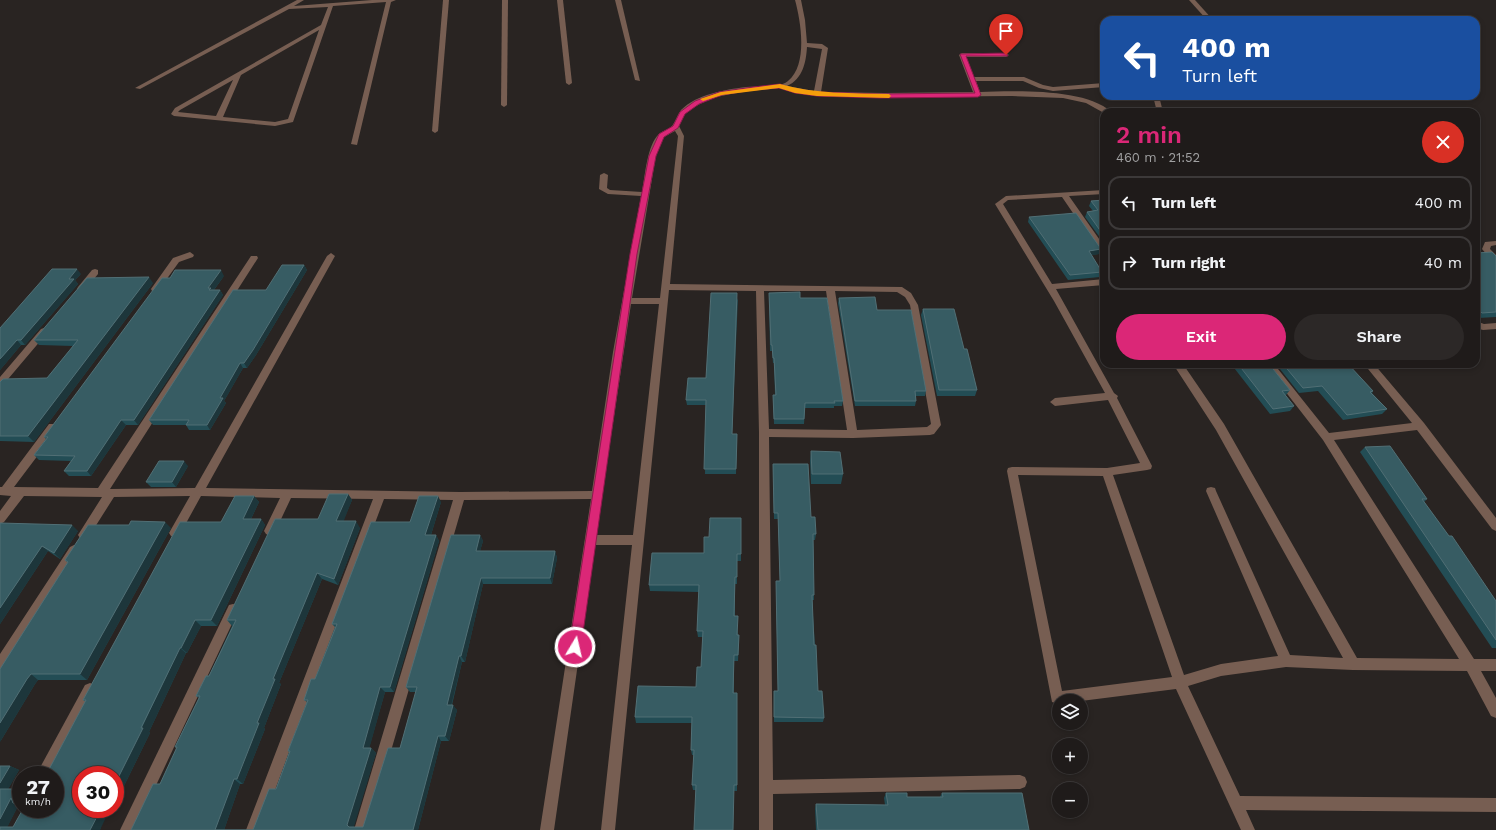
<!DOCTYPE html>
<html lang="en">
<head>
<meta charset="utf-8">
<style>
  body { margin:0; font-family:"Work Sans",sans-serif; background:#2c2827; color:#f1f3f6; height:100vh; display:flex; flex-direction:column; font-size:15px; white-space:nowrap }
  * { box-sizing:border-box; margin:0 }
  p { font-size:13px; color:#a1a1a2 }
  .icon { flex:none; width:22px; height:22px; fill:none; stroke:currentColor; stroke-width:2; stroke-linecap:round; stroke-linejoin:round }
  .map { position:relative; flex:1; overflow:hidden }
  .side { position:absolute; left:1100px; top:108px; width:380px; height:260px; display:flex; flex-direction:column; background:#1f1b1a; border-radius:12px; box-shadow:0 2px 6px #0003,0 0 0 1px #3c3939 }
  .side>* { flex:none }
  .guide { position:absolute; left:1100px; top:16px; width:380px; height:84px; border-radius:12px; box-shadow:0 2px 6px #0003,0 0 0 1px #3c3939; background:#1a4fa0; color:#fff; overflow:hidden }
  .buttons { position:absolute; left:1052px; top:694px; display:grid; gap:8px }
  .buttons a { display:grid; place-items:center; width:36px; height:36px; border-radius:50%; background:#1f1b1a; box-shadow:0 2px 6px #0003,0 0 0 1px #3c3939; font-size:20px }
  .speed { position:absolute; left:12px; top:766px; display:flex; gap:8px; font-size:20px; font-weight:700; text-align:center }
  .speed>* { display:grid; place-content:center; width:52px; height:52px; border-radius:50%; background:#1f1b1a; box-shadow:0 2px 6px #0003,0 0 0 1px #3c3939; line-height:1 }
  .speed small { font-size:10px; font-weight:400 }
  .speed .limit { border:6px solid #d22; background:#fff; color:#111 }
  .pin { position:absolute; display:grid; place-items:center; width:34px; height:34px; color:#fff; margin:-41px -17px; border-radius:50% 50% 50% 0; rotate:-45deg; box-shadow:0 0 4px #0007 }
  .pin .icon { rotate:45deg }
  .me { position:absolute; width:44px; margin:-22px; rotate:9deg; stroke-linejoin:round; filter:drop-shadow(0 0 3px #0008) }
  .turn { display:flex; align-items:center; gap:14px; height:84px; padding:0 16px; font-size:18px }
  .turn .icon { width:52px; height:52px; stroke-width:2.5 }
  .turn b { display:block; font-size:28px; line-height:34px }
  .round { display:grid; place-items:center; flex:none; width:42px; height:42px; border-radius:21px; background:#2c2827 }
  .overview { display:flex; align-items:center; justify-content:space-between; height:68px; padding:0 16px }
  h1 { font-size:24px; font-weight:600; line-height:30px; color:#db2777 }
  .primary-button { display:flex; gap:8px; margin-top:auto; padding:8px 16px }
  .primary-button a { flex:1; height:46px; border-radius:24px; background:#db2777; color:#fff; font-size:16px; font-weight:600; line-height:46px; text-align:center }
  .primary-button a+a { background:#2c2827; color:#f1f3f6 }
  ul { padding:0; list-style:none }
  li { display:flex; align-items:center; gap:12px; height:54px; margin:0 8px 6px; padding:0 8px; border:2px solid #3c3939; border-radius:12px }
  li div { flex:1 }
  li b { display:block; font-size:15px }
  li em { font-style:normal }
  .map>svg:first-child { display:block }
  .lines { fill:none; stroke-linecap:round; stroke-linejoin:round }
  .minor { fill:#775e52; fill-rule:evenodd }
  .wall { fill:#234d55 }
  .shaded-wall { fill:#1d363b }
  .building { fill:#375c63; stroke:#516f75 }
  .route { fill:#db2777; stroke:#8e194d }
  .slow { fill:#f59e0b }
</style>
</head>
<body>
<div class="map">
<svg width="1496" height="830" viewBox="0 0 1496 830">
  <rect width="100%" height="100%" fill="#292422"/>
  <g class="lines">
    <g class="minor">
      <path d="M297,0H304L294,6L372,0H396L391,2L357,145L351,144L386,2L333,6L293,122L275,126L174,116L171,114L175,108L321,25L328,7L289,9L140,89L135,88ZM319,30L288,119L275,122L223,117L241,75ZM233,80L216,116L178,112L180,110Z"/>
      <polygon points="443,0 449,0 438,131 435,133 432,131"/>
      <polygon points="502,0 508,0 507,105 504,107 501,105"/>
      <polygon points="557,0 563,0 572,83 569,85 566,83"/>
      <polygon points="615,0 621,0 640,81 635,80"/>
      <path d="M795,0H801L805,20L807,43L822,44L828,48L821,92L884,93L973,92L959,55L962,53H1006L1009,55L1006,57H966L974,77H1024L1043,85L1053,87L1104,83V87L1053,91L1039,88L1023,81H976L980,92C1014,91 1086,88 1111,112L1104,113L1086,103L1063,98L1012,96L884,97L817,96L780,88L740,92L712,98L694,107L685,113L679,126L684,136L670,284L902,287L911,293L918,305L941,425L934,434L930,435L853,438L769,437L773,780L1020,775L1025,777L1027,782L1025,787L1020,789L773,794V830H759V433L756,291L669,290L615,830H601L632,545H595L554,830H540L591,499L464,500L368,830H354L453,500L384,499L260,830H246L373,499L291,498L274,534L270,536L266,534L264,531L280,498L201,496L179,536L175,538L171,536L169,533L190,496L114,497L88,538L84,540L80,538L78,535L102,497L24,496L4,522L0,524V511L11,496L0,495V487H2L49,424H57L58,427L57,430L14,487L98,488L251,256H257L258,258L110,489L195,488L327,256L331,253L335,256L206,488L460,492L592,491L613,352L641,196L608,194L599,189L600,175L604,173L608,175L607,188L610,190L642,192C645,176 647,145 659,134C663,130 669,130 672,126C676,121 677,115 681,110C697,94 724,90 746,87C758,86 778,89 788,81C808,65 801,22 795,0ZM807,47L822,49L814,91L787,86C803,79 806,62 807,47ZM675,131L678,136L660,298H632L656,155L664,137ZM764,291H826L847,430L769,429ZM835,291L897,292L905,297L910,305L931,424L927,427L857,430ZM631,304H659L633,535H596Z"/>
      <polygon points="1189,0 1195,0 1213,20 1207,20"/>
      <polygon points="1153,96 1159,96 1163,112 1157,112"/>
      <path d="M1104,190V194L1069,196L1104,246V255L1101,254L1062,197L1008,200L1003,204L1052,284L1104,279V285L1056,289L1114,393L1118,396L1117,398L1152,466L1151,469L1147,470L1113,475L1184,675L1221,664L1278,656L1206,491L1207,488L1211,487L1215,488L1216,491L1290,655L1343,658L1216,430L1173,364H1183L1224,424L1357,658L1459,659L1323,440L1264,364H1274L1329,433L1412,423L1364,364H1374L1424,423L1496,518V531L1492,529L1417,430L1334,440L1474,659H1496V671H1481L1496,698V718L1491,716L1467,671L1353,670L1286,667L1221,676L1188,686L1240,796L1496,798V812L1246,810L1255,830H1241L1176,689L1081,701H1059V704L1052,702L1007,471L1008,468L1012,467L1107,468L1140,463L1108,400L1055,406L1050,402L1055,398L1105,393L1054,301L995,204L1006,196ZM1018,475L1103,476L1172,677L1062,691Z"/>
      <polygon points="1496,241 1496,245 1491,246 1490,249 1496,255 1496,263 1493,262 1482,249 1485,242"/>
      <polygon points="190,252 194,255 193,257 179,262 158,291 152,291 151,289 173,258"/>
      <polygon points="95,269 98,270 98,274 84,291 78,291 77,289 78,287 92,270"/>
      <polygon points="1476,321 1484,324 1496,323 1496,329 1483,330 1476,328"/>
      <polygon points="44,328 47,329 49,331 47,333 3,385 0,386 0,377 41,329"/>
      <polygon points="74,545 78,547 80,550 78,553 4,669 0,671 0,654 70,547"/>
      <polygon points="233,604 237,605 239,609 135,830 120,830 229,605"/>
      <polygon points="90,683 95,685 96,689 51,775 36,775 85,685"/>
    </g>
  </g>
  <g class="wall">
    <polygon points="1104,200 1104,243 1085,217 1087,212 1093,211 1089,206 1091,201"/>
    <polygon points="1029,217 1101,249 1099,254 1091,255 1102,272 1100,277 1068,280 1028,222"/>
    <polygon points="1476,253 1496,256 1496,317 1478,318 1476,316"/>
    <polygon points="304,265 307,270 256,355 247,368 243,368 224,401 226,403 210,430 189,430 186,425 153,425 149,420 266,290"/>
    <polygon points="81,274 75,280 78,284 25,345 21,345 0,370 0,328"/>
    <polygon points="224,276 214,290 220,290 223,295 138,425 126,425 91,476 69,476 64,471 71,461 39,460 34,455 46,439 44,437"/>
    <polygon points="153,283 34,442 0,441 0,382 47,378 73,346 39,345 34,340"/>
    <polygon points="738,298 732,434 737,434 736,474 705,474 706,405 687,405 686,400 706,378"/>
    <polygon points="769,298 800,298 843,401 842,406 834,406 834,408 805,408 804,424 774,424 773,395 775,395 774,363 773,363 772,351 770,351"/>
    <polygon points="839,298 877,310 926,391 925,396 916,396 916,401 915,406 855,406 838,303"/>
    <polygon points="923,309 964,349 977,390 975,396 937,396 921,315"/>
    <polygon points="1231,364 1269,364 1290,390 1286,395 1285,395 1294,406 1290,411 1270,414"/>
    <polygon points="1276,364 1348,364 1373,391 1372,393 1387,409 1382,414 1343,420 1318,391 1299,393"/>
    <polygon points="1365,447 1427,499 1424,502 1496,601 1496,648 1492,648 1360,452"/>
    <polygon points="811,451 843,474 841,484 811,484 810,461"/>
    <polygon points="773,464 811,517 816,534 815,540 813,540 814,595 814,600 812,600 818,691 824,718 823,722 774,722 774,696 778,691 776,586 776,581 780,581 778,519 774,519"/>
    <polygon points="188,466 176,487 151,487 146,482"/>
    <polygon points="348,494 352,500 343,521 360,528 338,585 322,579 279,683 281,684 264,728 265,729 243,784 240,784 224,830 253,830 276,789 289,752 288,751 307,702 304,700 315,679 335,627 332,624 410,522 441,502 431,535 436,535 439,541 394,692 385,692 369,748 371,748 376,753 353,827 363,827 400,748 416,692 410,692 406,687 480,535 483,541 480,551 555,551 557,558 552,584 483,584 465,662 462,662 452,705 457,710 449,741 441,741 418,830 131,830 160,784 177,748 175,747 199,698 196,696 209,676 232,626 227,620 318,519"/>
    <polygon points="254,496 259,502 251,519 261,519 265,525 217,626 201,626 187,653 186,653 149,732 150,733 123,788 120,788 115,799 115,775 100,830 0,830 10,766 19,770 8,789 21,789 21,807 18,806 7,827 13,827 55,809 86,702 83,700 221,522"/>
    <polygon points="741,518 741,561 737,561 737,584 735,584 735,616 739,641 738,661 734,661 734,693 737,693 737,791 693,790 692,785 694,755 692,755 691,750 692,723 636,723 635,717 696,687 701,667 703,637 698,637 697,631 699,592 650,591 649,585 704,553 709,537"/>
    <polygon points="0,523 78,531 60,559 48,551 0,624"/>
    <polygon points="171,528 87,680 38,680 35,684 0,742 68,563 65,560"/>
    <polygon points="886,793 907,797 940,797 942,793 1029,830 816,830 815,809 816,804 885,805 884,798"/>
  </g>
  <g class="shaded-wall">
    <polygon points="1101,249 1099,254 1087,256 1089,251"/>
    <polygon points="304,265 307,270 256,355 247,368 244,363"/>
    <polygon points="77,269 81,274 75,280 78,284 25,345 21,340 69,279"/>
    <polygon points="221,270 224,276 213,291 213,295 208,288"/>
    <polygon points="149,277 153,283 34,442 28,436"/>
    <polygon points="220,290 223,295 138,425 134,420"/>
    <polygon points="17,340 21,345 0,370 0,359"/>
    <polygon points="240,363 243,368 224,401 226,403 210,430 207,425 220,398"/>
    <polygon points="121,420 126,425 91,476 87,471"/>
    <polygon points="184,461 188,466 176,487 172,482"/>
    <polygon points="348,494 352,500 341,528 336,521"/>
    <polygon points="254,496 259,502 248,525 243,519"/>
    <polygon points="438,496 441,502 429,541 425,535"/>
    <polygon points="261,519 265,525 217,626 211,620"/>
    <polygon points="356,521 360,528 338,585 334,579"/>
    <polygon points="165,522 171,528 87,680 80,674"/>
    <polygon points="72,525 78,531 60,559 54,553"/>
    <polygon points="436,535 439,541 394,692 390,687"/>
    <polygon points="480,535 483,541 478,558 476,551"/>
    <polygon points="42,546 48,551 0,624 0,608"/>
    <polygon points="555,551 557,558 552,584 550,578"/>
    <polygon points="317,573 322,579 279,683 281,684 264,728 265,729 243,784 237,779 273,679"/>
    <polygon points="481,578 483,584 465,662 461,656"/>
    <polygon points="195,620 201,626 187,653 181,648"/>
    <polygon points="180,648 186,653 149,732 150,733 123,788 115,784"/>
    <polygon points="459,656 462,662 450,710 447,705"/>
    <polygon points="31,674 38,680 35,684 0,742 0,723 27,679"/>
    <polygon points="380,687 385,692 368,753 363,748"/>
    <polygon points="453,705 457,710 449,741 445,736"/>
    <polygon points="438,736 441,741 418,830 413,830"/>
    <polygon points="371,748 376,753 353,830 349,827 347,825"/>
    <polygon points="10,766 19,770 6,793 0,790 0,783"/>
    <polygon points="234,779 240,784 224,830 215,830"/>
    <polygon points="115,785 120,788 115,799"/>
    <polygon points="11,798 13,803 18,806 6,830 0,829 0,819"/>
    <polygon points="101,809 110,809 100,830 90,830"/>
  </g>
  <g class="building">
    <polygon points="1104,200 1104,236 1087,212 1098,210 1091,201"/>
    <polygon points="1076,213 1101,249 1089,251 1102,272 1070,275 1029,217"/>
    <polygon points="1492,252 1496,256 1496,312 1482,313 1476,307 1476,253"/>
    <polygon points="282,265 304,265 253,350 244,363 240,363 220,398 223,398 207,425 186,425 189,420 149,420 233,290 266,290"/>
    <polygon points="52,269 77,269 69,279 74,279 21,340 17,340 0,359 0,328"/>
    <polygon points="175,270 221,270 208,288 211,288 209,290 220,290 134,420 121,420 87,471 64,471 75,456 34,455 48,437 44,437 162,278 170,278"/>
    <polygon points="149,277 28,436 0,436 0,382 3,379 47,378 78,340 34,340 87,278"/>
    <polygon points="800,292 800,298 827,298 843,401 834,401 835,403 805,403 804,419 774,419 773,395 776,395 774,358 773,358 772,345 771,345 769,293"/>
    <polygon points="711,293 737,293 732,434 737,434 736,469 704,469 706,400 686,400 688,378 706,378"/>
    <polygon points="875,297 877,310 911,310 926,391 915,391 916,401 855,401 839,298"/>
    <polygon points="923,309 954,309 964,349 967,349 977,390 939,390"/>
    <polygon points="1238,364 1269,364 1290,390 1282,391 1294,406 1273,409"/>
    <polygon points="1283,364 1348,364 1373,391 1370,392 1387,409 1347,415 1322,386 1303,388"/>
    <polygon points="1390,446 1427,499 1422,499 1449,536 1452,536 1496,601 1496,640 1365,447"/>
    <polygon points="811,451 840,452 843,474 812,474"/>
    <polygon points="159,461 184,461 172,482 146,482"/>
    <polygon points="773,464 808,464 811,517 815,517 816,534 813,534 814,595 812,595 814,645 816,645 818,691 822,691 824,718 774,717 774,691 778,691 776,581 780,581 778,513 774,513"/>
    <polygon points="329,494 348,494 336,521 356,521 334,579 317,573 273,679 275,679 257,723 259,723 237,779 234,779 215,830 253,830 269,789 276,789 290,751 288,751 308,700 304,700 311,679 315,679 337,624 332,624 371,522 410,522 419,496 438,496 425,535 436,535 390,687 380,687 363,748 371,748 347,825 349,827 363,827 388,748 400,748 417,687 406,687 451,535 480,535 476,551 555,551 550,578 481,578 461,656 459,656 447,705 453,705 445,736 438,736 413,830 131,830 153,784 160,784 177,747 175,747 200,696 196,696 206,676 209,676 236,620 227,620 275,519 318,519"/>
    <polygon points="235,496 254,496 243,519 261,519 211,620 195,620 181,648 180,648 141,728 143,728 115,784 115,775 81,775 81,809 101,809 90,830 0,830 0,827 13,827 23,809 55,809 55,775 46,775 86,700 83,700 180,522 221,522"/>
    <polygon points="710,518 741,518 741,554 737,554 737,577 735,577 734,616 738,616 737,635 739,635 738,655 734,655 733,693 737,693 737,785 734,785 733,830 694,830 696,785 692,785 694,750 691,750 692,717 635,717 638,686 696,687 697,667 701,667 703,631 697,631 699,585 649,585 652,553 704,553 704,537 709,537"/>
    <polygon points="131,521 165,522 80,674 31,674 27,679 0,723 0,669 68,562 65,560 88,525 129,525"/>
    <polygon points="0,523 72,525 54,553 42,546 0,608"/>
    <polygon points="0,766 10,766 0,783"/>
    <polygon points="0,789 21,789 21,803 13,803 11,798 0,819"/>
    <polygon points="886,793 907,793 907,797 943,797 942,793 1022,793 1029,830 818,830 816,804 888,805"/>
  </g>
  <polygon class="route" points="1006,53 1008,56 966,56 981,95 978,97 880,98 817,96 795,93 779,88 753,90 722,95 699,104 685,114 678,128 664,137 656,156 637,254 581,647 579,651 575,652 571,651 569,647 630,254 649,156 659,134 673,126 680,112 695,101 719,92 753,87 780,84 796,90 817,92 880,94 975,93 960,54"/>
  <path class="slow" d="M780,84C815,94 852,93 889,94L891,96L889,98L817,96L795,93L779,88L722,95L703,101L700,99L721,92Z"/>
</svg>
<div class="buttons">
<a><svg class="icon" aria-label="layers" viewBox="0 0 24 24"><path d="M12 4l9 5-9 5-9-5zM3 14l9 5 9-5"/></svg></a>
<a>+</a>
<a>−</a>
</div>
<div class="speed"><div>27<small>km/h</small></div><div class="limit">30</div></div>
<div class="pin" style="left:1006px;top:55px;background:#d93025"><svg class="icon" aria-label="arrive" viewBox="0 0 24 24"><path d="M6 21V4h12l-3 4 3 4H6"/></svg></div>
<svg class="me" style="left:575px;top:647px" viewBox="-20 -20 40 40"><circle r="17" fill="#db2777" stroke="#fff" stroke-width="3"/><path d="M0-11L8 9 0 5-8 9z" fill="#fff"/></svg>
<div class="guide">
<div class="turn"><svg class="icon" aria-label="left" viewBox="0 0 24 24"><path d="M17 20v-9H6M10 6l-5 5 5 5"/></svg><div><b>400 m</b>Turn left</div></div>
</div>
<section class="side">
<div class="overview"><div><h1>2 min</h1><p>460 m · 21:52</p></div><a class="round" style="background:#d93025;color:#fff"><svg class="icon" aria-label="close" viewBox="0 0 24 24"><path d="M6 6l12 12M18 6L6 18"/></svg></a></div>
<ul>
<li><svg class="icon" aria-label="left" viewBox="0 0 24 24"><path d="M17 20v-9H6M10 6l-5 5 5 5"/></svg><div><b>Turn left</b></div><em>400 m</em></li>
<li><svg class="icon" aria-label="right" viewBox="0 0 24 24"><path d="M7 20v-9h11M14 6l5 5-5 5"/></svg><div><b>Turn right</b></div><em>40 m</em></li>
</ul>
<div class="primary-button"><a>Exit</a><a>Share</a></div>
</section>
</div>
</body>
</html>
